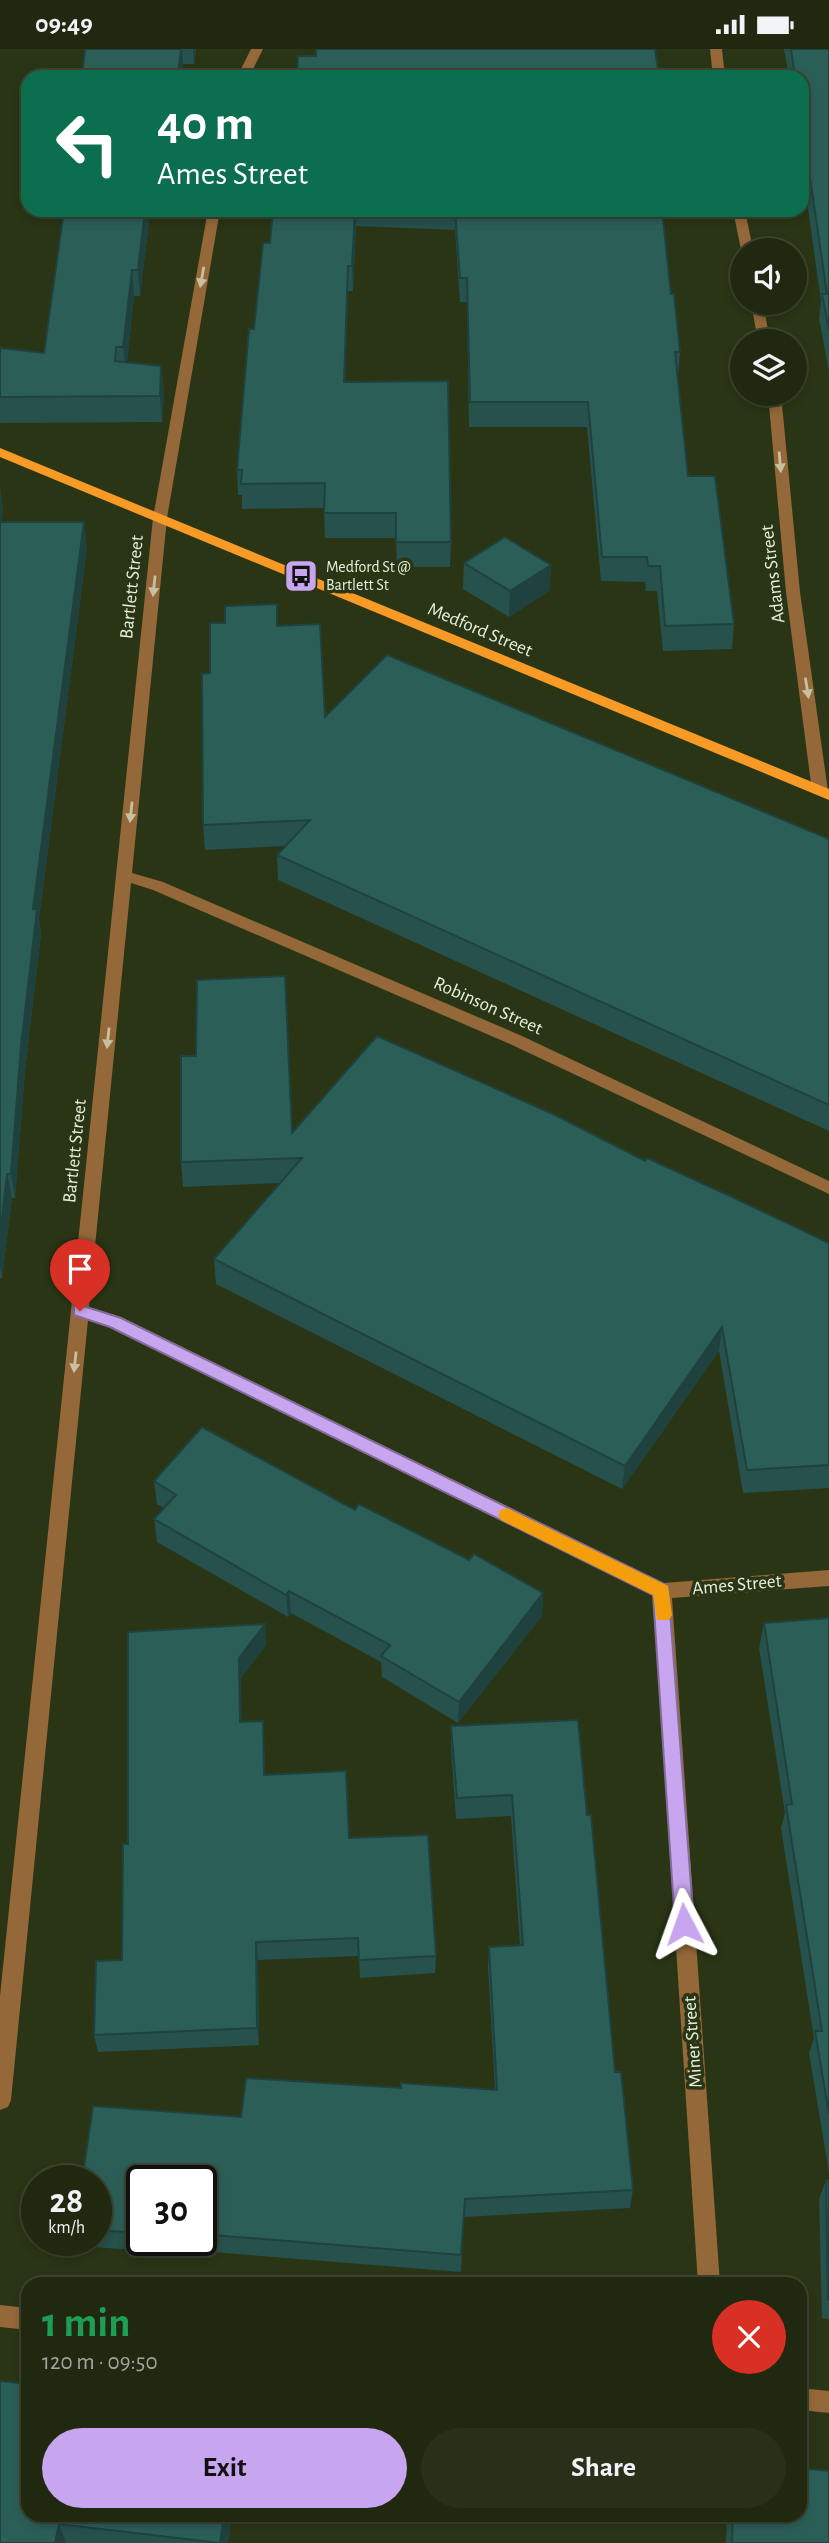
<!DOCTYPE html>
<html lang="en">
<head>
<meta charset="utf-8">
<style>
  body { margin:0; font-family:"Alegreya Sans",sans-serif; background:#283019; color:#f1f3f6; height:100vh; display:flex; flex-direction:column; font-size:26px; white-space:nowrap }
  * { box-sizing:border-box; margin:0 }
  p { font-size:23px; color:#a2a69f }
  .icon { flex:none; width:38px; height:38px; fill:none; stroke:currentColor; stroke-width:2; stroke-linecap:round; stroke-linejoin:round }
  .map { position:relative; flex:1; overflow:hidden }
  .sheet { position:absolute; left:21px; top:2228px; width:786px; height:245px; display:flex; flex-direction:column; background:#202810; border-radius:21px; box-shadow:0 4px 10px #0003,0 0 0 2px #3d4430 }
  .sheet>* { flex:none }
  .guide { position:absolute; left:21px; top:21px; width:788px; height:147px; border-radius:21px; box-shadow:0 4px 10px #0003,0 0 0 2px #3d4430; background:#0b6e4f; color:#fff; overflow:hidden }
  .buttons { position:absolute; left:730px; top:189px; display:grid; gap:14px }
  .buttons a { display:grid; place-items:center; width:77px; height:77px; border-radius:50%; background:#202810; box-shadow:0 4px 10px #0003,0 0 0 2px #3d4430; font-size:35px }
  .speed { position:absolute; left:21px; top:2116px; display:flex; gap:14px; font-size:35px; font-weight:700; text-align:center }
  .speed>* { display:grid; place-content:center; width:91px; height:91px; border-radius:50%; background:#202810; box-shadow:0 4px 10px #0003,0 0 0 2px #3d4430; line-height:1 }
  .speed small { font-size:18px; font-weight:400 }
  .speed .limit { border:4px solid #111; border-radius:10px; background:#fff; color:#111 }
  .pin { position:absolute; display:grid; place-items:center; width:60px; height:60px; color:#fff; margin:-72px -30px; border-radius:50% 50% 50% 0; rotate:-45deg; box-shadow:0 0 7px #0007 }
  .pin .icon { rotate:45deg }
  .me { position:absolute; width:77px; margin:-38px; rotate:356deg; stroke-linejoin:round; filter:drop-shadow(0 0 5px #0008) }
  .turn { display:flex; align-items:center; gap:24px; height:147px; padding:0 21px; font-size:32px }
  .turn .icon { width:91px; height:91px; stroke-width:2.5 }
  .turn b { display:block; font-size:49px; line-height:60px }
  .round { display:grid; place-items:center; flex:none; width:74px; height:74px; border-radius:37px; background:#283019 }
  .overview { display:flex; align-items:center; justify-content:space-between; height:119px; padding:0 21px }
  h1 { font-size:42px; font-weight:700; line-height:52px; color:#1e9e55 }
  .cta { display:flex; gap:14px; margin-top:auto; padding:14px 21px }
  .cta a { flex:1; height:80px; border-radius:42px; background:#c8a6ef; color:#111; font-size:28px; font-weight:700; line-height:80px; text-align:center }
  .cta a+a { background:#283019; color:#f1f3f6 }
  .status { display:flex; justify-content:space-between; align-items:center; height:49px; padding:0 35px; background:#202810; direction:ltr }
  .status svg { height:19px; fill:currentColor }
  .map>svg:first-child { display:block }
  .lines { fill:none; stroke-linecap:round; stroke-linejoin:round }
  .minor { fill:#946839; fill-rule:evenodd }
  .major { fill:#f89b26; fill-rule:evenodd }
  .wall { fill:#26514c; fill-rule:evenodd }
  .shaded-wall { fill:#1f423e }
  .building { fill:#2c5e58; stroke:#1f423e; stroke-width:2 }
  .oneway { fill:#c9c0a2 }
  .route { fill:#c8a6ef; stroke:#826c9b; stroke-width:2 }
  .slow { fill:#f59e0b }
  .labels { text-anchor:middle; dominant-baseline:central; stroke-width:7; stroke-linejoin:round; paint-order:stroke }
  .far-poi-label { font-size:16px; fill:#e6efdb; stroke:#2a3515; text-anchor:start }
  .street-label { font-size:19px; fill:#e6efdb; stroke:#2a3515 }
</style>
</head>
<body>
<div class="status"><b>09:49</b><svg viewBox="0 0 49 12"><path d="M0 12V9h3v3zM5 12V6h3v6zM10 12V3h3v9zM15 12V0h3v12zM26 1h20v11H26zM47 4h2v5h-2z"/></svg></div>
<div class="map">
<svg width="829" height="2494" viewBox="0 0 829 2494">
  <rect width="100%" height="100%" fill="#2a3515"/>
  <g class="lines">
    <g class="minor">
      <polygon points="251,0 263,0 249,28 237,28"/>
      <polygon points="710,0 722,0 725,28 713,28"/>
      <polygon points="208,161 220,161 167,469 132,824 163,833 522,987 829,1132 829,1145 510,995 153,841 131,834 89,1258 121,1268 664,1534 829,1521 829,1537 672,1549 720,2235 698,2235 653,1546 109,1278 88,1271 11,2051 8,2058 0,2061 0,1947 153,469"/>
      <polygon points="733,161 745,161 753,201 741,201"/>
      <polygon points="751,254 763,254 770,292 758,292"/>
      <polygon points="768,345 781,345 800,543 828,742 820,747 812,742 786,543"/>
      <polygon points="0,2256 28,2259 28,2281 0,2278"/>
      <polygon points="800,2339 829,2342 829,2364 800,2361"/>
    </g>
    <polygon class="major" points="0,399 829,740 829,751 0,408"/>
  </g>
  <g class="wall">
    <polygon points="85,0 196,0 194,15 183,15 182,28 82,28"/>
    <polygon points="784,0 829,0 829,323 819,269 821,252 802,117 802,28 789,28"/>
    <polygon points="64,161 160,161 160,165 150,165 140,247 134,247 127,313 161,317 164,343 162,373 0,374 0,299 44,304"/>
    <polygon points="273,161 662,161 671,245 680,303 678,328 688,427 734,575 732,600 663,602 657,542 646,542 645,533 601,532 587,378 469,378 467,253 460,253 455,181 356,177 353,242 348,242 345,333 451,493 450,518 397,518 396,489 325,489 324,459 242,460 242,446 238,446 237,421 254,280 270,194"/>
    <polygon points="0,439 3,461 1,473 87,499 39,870 41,885 25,1022 15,1149 12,1149 2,1229 0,1229"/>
    <polygon points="464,514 551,516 549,542 509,568 463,540"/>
    <polygon points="225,574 278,577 325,668 829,790 829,1082 278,831 277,806 285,797 205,801 203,776 210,624"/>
    <polygon points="292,1084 645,1112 829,1194 829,1439 743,1444 719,1302 622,1440 216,1235 214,1210 280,1134 183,1138 181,1113"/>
    <polygon points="154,1432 355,1461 543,1544 542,1567 458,1674 382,1628 381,1613 291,1564 288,1568 157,1493 154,1470 164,1459 157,1455"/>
    <polygon points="829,1569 829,2124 809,2004 814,1989 781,1779 785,1764 759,1599 764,1574"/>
    <polygon points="265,1575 266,1596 241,1629 241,1673 263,1672 265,1726 349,1789 436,1907 435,1924 360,1929 359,1907 258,1911 259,1996 98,2003 94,1986 122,1911 128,1795"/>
    <path d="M578,1671L615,2023L633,2141L630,2159L464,2168L461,2223L174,2200L173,2204L80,2197L79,2191H96V2132L241,2068L401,2039L495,2041L488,1918L489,1898L520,1896L511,1767L456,1770L451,1699V1677ZM142,2132H201V2191H142Z"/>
    <polygon points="826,2131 829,2131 829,2270 822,2269 819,2150"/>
    <polygon points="0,2332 232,2466 228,2494 0,2494"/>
    <polygon points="727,2466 800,2466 829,2494 726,2494"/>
  </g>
  <g class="shaded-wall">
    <polygon points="181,0 182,0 183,15 182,28 178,28"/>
    <polygon points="193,0 196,0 194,15"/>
    <polygon points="145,161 149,161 150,165 140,247 138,221"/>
    <polygon points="355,161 356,177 353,242 352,217"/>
    <polygon points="348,217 348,242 345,357 344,333"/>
    <polygon points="132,221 134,247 126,324 123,298"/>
    <polygon points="161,317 164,343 162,373 160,347"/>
    <polygon points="0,439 3,461 0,481"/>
    <polygon points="84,473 87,499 39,870 41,885 25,1022 15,1149 11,1125 21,997 33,860"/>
    <polygon points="551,516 549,542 509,568 510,542"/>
    <polygon points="7,1125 12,1149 2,1229 0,1217 0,1186"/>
    <polygon points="722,1278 719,1302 622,1440 625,1417"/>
    <polygon points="289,1542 291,1564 288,1568 286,1546"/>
    <polygon points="543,1544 542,1567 458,1674 459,1653"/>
    <polygon points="265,1575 266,1596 241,1629 242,1693 240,1673 239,1609"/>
    <polygon points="263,1672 264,1692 266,1746 264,1726"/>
    <polygon points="256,1893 258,1911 259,1996 257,1979"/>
    <polygon points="224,2466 232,2466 228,2494 220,2494"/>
    <polygon points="59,2475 66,2494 55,2494"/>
  </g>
  <g class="building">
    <polygon points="85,0 181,0 178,26 173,26 172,28 82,28"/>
    <polygon points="316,0 655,0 659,28 297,28 298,7 316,7"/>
    <polygon points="791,0 829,0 829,281 822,245 827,245 802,74 802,28 795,28"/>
    <polygon points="64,161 145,161 138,221 132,221 123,298 116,298 115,312 161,317 160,347 0,348 0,299 44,304"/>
    <polygon points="273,161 355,161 352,217 348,217 344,333 448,332 451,493 396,493 396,464 324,464 325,434 241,435 242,421 237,421 249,280 254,280 263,194 270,194"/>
    <polygon points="455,161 662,161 671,245 674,245 680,303 675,303 688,427 715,427 734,575 665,577 660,517 648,517 647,508 602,508 588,353 470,353 467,229 460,229"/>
    <polygon points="0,473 84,473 33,860 37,860 21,997 11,1125 7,1125 0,1186"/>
    <polygon points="505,488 551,516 510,542 464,514"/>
    <polygon points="277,555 277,577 320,575 325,668 387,606 829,790 829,1056 277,806 310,771 203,776 202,625 210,624 210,574 225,574 225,557"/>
    <polygon points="285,927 292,1084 377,987 555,1066 645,1112 647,1109 732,1148 829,1194 829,1416 747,1421 722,1278 625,1417 214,1210 302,1109 181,1113 181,1007 196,1007 197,931"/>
    <polygon points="202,1378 355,1461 359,1455 469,1511 474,1505 543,1544 459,1653 381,1607 390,1596 289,1542 286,1546 154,1470 176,1446 154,1432"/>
    <polygon points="829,1569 829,2065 815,1982 822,1982 786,1756 792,1755 764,1574"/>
    <polygon points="265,1575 239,1609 240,1673 263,1672 264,1726 346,1722 349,1789 428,1786 436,1907 359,1911 358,1889 256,1893 257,1979 94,1986 96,1912 122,1911 123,1795 128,1795 128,1583"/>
    <polygon points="578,1671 587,1766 591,1766 615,2023 621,2023 633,2141 465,2150 461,2206 201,2185 201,2132 142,2132 142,2184 96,2181 96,2132 82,2132 93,2057 241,2068 246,2029 401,2039 401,2034 497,2041 489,1898 523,1896 512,1746 457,1749 451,1677"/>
    <polygon points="826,2131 829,2131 829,2251 828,2251"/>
    <polygon points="0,2332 28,2335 28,2466 224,2466 220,2494 59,2475 55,2494 0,2494"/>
    <polygon points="800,2419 829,2422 829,2494 732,2494 733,2466 800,2466"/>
  </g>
  <defs><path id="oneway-solid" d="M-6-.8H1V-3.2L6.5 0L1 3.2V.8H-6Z" transform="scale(1.75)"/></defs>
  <g class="oneway">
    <use href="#oneway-solid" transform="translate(202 228) rotate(100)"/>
    <use href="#oneway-solid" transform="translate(780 413) rotate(85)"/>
    <use href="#oneway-solid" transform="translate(154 537) rotate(96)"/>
    <use href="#oneway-solid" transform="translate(807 639) rotate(81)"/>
    <use href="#oneway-solid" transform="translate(131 763) rotate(96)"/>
    <use href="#oneway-solid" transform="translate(108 989) rotate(96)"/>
    <use href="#oneway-solid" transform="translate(75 1313) rotate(96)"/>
  </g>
  <polygon class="route" points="80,1256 121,1269 668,1537 694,1875 691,1881 684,1884 678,1881 675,1875 653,1546 110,1278 74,1266 74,1257"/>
  <polygon class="slow" points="507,1459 668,1537 672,1566 669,1571 657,1571 653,1546 501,1471 498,1466 501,1461"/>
  <defs>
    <symbol id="bus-square" viewBox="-11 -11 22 22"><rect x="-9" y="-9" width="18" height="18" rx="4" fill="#c8a6ef" stroke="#2a3515"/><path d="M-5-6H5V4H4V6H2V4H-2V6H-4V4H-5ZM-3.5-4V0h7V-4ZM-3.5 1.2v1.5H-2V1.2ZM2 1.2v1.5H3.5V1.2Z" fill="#111"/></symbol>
  </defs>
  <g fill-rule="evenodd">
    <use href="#bus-square" x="282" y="508" width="38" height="38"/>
  </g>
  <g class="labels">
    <g class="far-poi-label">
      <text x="326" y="518">Medford St @<tspan x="326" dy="18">Bartlett St</tspan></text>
    </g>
    <g class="street-label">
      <text transform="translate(773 525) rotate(-97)">Adams Street</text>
      <text transform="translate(132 538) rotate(-84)">Bartlett Street</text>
      <text transform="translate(480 581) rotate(23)">Medford Street</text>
      <text transform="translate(488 957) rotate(24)">Robinson Street</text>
      <text transform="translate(75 1102) rotate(-84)">Bartlett Street</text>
      <text transform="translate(737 1536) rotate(-5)">Ames Street</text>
      <text transform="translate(693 1993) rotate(-94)">Miner Street</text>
    </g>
  </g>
</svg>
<div class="buttons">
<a><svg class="icon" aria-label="sound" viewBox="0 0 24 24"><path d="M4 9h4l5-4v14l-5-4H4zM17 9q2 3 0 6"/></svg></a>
<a><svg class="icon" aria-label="layers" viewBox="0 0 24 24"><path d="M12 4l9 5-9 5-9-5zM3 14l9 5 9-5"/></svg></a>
</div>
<div class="speed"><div>28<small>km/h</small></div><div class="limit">30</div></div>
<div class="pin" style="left:80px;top:1262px;background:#d93025"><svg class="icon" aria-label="arrive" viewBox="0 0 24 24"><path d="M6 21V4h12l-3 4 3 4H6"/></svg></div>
<svg class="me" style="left:684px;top:1875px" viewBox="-20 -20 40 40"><path d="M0-17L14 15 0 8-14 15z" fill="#c8a6ef" stroke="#fff" stroke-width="4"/></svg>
<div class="guide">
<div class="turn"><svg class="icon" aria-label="left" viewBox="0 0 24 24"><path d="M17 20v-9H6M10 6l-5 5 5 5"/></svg><div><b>40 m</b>Ames Street</div></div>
</div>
<section class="sheet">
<div class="overview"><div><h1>1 min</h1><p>120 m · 09:50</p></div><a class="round" style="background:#d93025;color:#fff"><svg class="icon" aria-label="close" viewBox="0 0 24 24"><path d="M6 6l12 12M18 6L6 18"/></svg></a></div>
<div class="cta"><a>Exit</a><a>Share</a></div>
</section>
</div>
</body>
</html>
